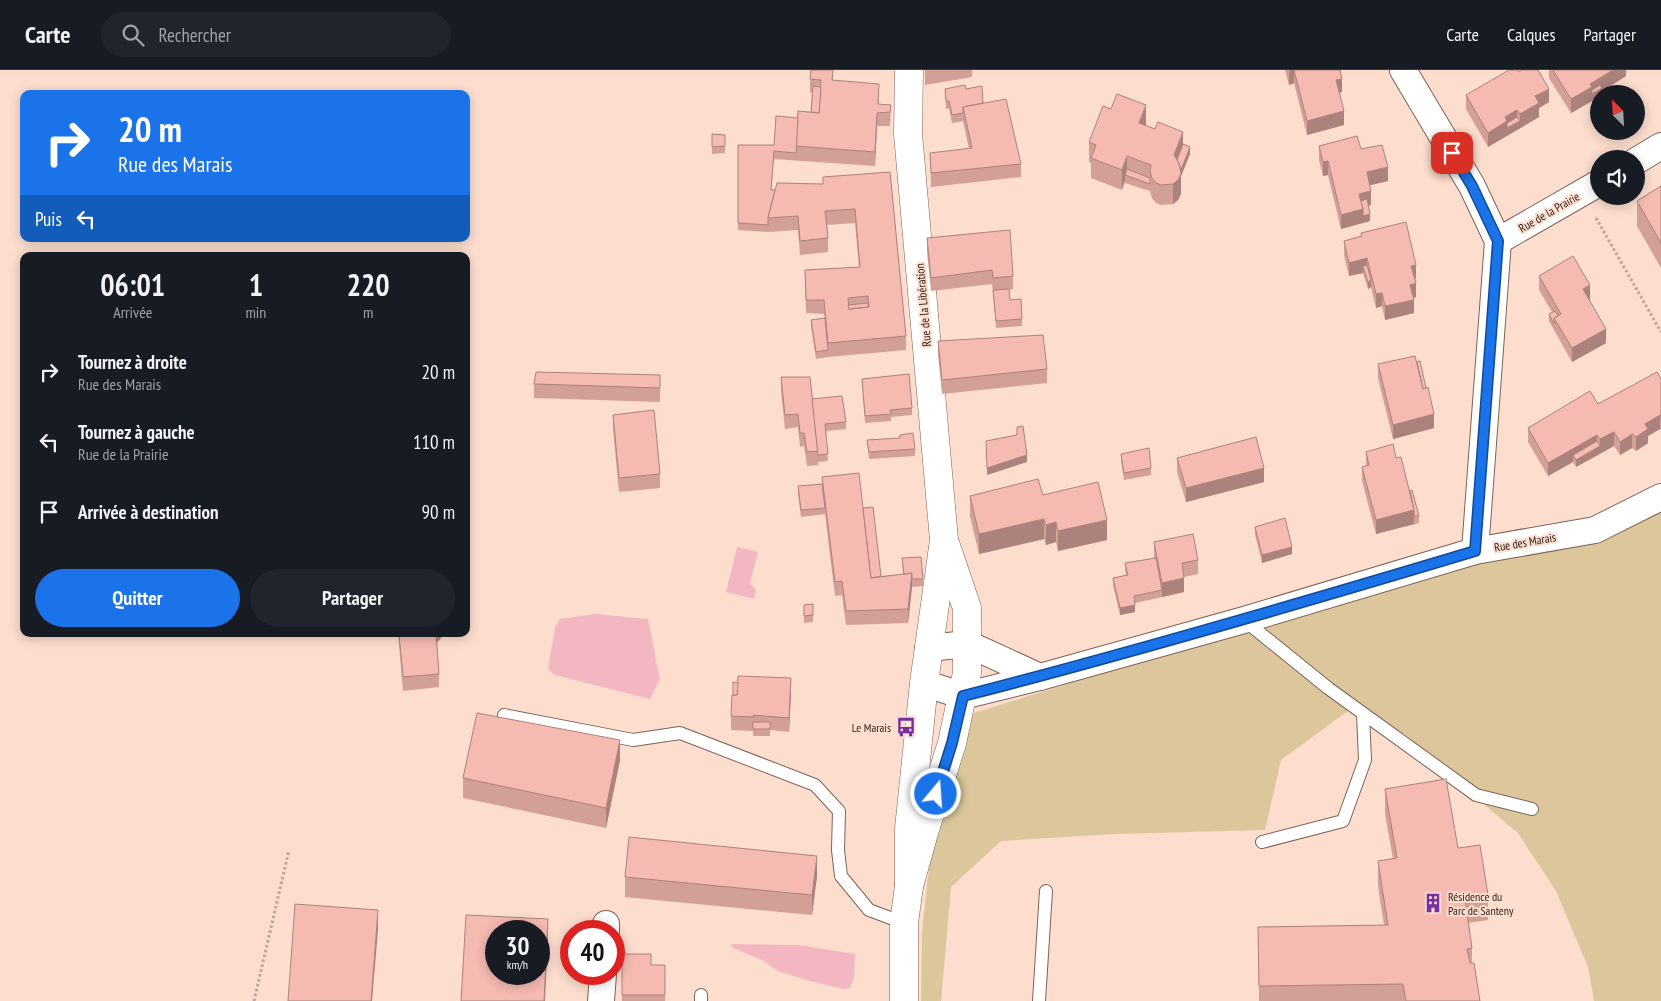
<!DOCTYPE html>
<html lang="fr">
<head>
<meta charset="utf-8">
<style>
  body { margin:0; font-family:"PT Sans Narrow",sans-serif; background:#20242c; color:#f1f3f6; height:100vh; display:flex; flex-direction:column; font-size:19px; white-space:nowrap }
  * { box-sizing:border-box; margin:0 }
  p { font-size:16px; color:#9ea1a6 }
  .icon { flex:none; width:28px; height:28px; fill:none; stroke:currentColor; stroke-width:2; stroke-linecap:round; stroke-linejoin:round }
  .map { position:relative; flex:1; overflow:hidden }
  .sheet { position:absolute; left:20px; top:182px; width:450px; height:385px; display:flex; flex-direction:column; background:#171b24; border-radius:10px; box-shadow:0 2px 12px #0003 }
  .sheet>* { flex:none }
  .guide { position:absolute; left:20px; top:20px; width:450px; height:152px; border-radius:10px; box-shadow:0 2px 12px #0003; background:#1a73e8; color:#fff; overflow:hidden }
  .needle { width:32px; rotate:336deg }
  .controls { position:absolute; left:1590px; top:15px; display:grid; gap:10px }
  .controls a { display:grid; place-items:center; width:55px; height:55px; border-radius:50%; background:#171b24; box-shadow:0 2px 12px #0003; font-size:25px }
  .speed { position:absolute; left:485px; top:850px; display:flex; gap:10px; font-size:25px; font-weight:700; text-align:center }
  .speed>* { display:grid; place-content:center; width:65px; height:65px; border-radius:50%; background:#171b24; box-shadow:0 2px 12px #0003; line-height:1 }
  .speed small { font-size:12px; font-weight:400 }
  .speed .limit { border:8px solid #d22; background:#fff; color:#111 }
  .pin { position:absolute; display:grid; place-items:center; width:42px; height:42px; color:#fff; margin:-21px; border-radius:10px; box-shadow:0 2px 8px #0006 }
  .me { position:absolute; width:55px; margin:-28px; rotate:18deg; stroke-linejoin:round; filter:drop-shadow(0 0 4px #0008) }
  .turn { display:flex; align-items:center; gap:18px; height:105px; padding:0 15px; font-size:22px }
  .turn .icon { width:65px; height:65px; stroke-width:2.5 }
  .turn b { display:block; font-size:35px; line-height:42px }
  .then { display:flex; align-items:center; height:48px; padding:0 15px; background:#0003; gap:10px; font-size:19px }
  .eta { display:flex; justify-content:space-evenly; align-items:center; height:85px; text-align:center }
  .eta b { font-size:30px; font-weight:800; line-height:35px }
  .cta { display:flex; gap:10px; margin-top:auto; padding:10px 15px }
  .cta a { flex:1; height:58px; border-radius:30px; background:#1a73e8; color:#fff; font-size:20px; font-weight:800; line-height:58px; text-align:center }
  .cta a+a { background:#20242c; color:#f1f3f6 }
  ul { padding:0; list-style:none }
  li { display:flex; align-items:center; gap:15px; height:70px; padding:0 15px }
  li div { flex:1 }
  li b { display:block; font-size:19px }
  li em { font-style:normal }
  header { display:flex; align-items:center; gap:30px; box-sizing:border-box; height:70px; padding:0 25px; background:#171b24; border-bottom:1px solid #363941 }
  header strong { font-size:24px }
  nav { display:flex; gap:28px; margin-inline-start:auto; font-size:18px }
  .search { width:350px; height:45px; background:#20242c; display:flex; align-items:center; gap:12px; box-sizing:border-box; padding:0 18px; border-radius:28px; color:#9ea1a6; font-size:19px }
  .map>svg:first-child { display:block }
  .green { fill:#dbc79b }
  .water { fill:#f3b7c1 }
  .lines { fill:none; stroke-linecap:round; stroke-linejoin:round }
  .lane-casing { stroke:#7e6356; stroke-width:14 }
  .street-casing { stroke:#7e6356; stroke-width:28 }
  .secondary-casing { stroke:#7e6356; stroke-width:29 }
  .path { stroke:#bda498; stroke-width:3; stroke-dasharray:2.5 2.5; stroke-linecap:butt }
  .lane { stroke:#fff; stroke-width:12 }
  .street { stroke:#fff; stroke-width:26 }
  .secondary { stroke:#fff; stroke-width:28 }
  .wall { fill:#d3a098 }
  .shaded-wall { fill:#ac827c }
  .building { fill:#f5bab1; stroke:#ac827c; fill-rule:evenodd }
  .route-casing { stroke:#114b97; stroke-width:12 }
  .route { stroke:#1a73e8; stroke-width:9 }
  .labels { text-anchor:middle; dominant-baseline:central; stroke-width:4; stroke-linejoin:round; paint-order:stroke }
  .street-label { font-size:12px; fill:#30241f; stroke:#fcddce }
  .poi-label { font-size:12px; fill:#30241f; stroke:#fcddce; text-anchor:end }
</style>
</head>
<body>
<header>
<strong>Carte</strong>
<div class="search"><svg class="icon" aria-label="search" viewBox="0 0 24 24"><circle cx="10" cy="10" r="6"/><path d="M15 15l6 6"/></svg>Rechercher</div>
<nav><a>Carte</a><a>Calques</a><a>Partager</a></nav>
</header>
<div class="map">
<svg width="1661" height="931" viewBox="0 0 1661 931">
  <rect width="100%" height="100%" fill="#fcddce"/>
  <polygon class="green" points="1661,430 1661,931 1594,931 1588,897 1556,821 1518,763 1456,711 1405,664 1349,640 1281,690 1265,760 1114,764 1001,771 951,817 941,931 921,931 922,863 929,797 960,666 974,643"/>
  <g class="water">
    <polygon points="737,477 758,482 750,513 756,520 754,529 726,522"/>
    <path d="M595,544L648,549C653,569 655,589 660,609L650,629L555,605L548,599L555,558L560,549Z"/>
    <polygon points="731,874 798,875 855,884 854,907 850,918 843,919 806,910 778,901 762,890 733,878"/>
  </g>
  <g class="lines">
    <defs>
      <g id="lane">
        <polyline points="1244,550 1328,618 1476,725 1532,739"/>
        <polyline points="504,645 633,670 680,663 815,715 839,741 838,780 841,806 869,840 904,853"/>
        <polyline points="1262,772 1343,751 1365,690 1363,644"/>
        <polyline points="701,931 701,925"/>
        <polyline points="1039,931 1046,821"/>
      </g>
      <g id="street">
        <polyline points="1403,0 1472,116 1498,171 1475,481"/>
        <polyline points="1636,91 1661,76"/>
        <polyline points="1498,171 1599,113"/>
        <polyline points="928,578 968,574 1040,607"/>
        <polyline points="924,613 963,626 1040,607 1244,550 1475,481 1595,460 1661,427"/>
        <polyline points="606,861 606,854"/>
        <polyline points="601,931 603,904"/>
      </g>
      <g id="secondary">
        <polyline points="909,0 908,64 944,470 924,613 909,759 909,816"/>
        <polyline points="904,931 904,853 909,816 925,759 952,673 967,603 967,538 946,476"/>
      </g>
    </defs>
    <use href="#lane" class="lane-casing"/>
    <use href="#street" class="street-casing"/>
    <use href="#secondary" class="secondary-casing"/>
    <g class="path">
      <polyline points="1596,148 1661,262"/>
      <polyline points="254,931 289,780"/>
    </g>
    <use href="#lane" class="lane"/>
    <use href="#street" class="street"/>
    <use href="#secondary" class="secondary"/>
  </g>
  <g class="wall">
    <polygon points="833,0 833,11 879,28 879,34 891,35 890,56 877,56 875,96 774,89 771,120 823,114 890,102 906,266 906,280 828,287 816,289 811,257 811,250 825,248 824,244 806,243 805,200 859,197 855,153 827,155 828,168 828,182 800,185 798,160 768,162 738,160 738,75 774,75 798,48 811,42 812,23 810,22 810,9"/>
    <polygon points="925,0 972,0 972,7 925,15"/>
    <polygon points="1285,0 1340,0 1342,22 1340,23 1344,55 1307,65 1294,13 1289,15"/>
    <polygon points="1549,0 1626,0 1626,6 1602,21 1602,24 1599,24 1599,27 1571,43 1549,8"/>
    <polygon points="1519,2 1549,32 1539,38 1539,47 1488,77 1466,39 1466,25"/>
    <polygon points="945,19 966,19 983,33 1021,94 1021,107 931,117 930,83 969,79 963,51 952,53 949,38 946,39"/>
    <polygon points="1146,55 1145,56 1183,74 1190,84 1181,106 1181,124 1178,130 1173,134 1161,135 1156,133 1152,128 1150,121 1125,113 1125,110 1122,120 1091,108 1091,93 1089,92 1089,72"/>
    <polygon points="712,64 725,65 725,83 712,84"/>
    <polygon points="1319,76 1361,79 1388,111 1370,115 1371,135 1368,136 1370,151 1341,159 1328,105 1323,106 1319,90"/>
    <polygon points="1661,116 1661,198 1637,156 1637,131"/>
    <polygon points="1361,163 1416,208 1415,209 1416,227 1413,228 1414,243 1385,250 1382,236 1376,238 1371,217 1368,219 1363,203 1349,206 1344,185 1344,171 1361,166"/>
    <polygon points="927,168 1013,206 1013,219 1009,220 1010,230 1022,249 1022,256 996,258 993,222 992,214 931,221 927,182"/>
    <polygon points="1539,206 1590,229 1589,230 1606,273 1572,292 1549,251 1549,244 1552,242 1539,220"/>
    <polygon points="938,271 1047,299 1047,313 942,324 938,285"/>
    <polygon points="1378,294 1434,358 1393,369 1378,308"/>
    <polygon points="660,305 660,332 534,328 534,314"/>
    <polygon points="781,307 846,352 846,359 826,361 828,391 818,392 818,395 807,396 804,376 800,377 798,357 785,359 781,321"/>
    <polygon points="862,309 912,338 912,345 891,347 891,351 865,353"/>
    <polygon points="1661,309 1661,360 1660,359 1648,366 1648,373 1636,381 1632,378 1620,385 1614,376 1576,397 1573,392 1548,406 1528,372 1528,358 1598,334"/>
    <polygon points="613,345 660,404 660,418 619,422 613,359"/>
    <polygon points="867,370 915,379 915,386 869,389"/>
    <polygon points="1366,382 1396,388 1410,421 1419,446 1419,453 1376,464 1362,411 1362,397 1366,396"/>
    <polygon points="1121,384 1151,398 1151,405 1124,410 1121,391"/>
    <polygon points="1177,388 1264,412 1186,432 1177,402"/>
    <polygon points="822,407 863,438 881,506 903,504 902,488 923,509 923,516 912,517 908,553 846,555 842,525 835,526 825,444 801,447 798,424 798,416 822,414"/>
    <polygon points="1043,425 1107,470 1058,481 1056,472 1046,475 1044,469 979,484 970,446 970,426"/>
    <polygon points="1255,457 1292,484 1262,493 1255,464"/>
    <polygon points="1154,472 1198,490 1198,504 1184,507 1184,522 1162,527 1135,533 1135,542 1120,545 1113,515 1113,508 1126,505 1125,500 1125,493 1154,488"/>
    <polygon points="813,534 813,552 804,553 804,535"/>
    <polygon points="398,564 444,564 437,573 439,604 439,617 403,621"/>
    <polygon points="791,622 789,662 770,660 770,666 753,666 753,661 731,660 731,646"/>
    <polygon points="620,690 606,758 463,728 463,708"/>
    <polygon points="1385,719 1458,778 1488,825 1488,850 1468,853 1472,878 1472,893 1480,931 1259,931 1258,857 1384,855 1378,816 1378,791 1393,789 1385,744"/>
    <polygon points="817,806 812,845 625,827 625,807"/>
    <polygon points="622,884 651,895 665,895 665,931 622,931"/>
  </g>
  <g class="shaded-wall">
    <polygon points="1291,0 1294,0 1294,13 1289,15 1289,1"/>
    <polygon points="1613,0 1626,0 1626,6 1602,21 1602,24 1599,24 1599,27 1592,31 1592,24 1592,31 1571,43 1571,29 1590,14"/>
    <polygon points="1342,9 1342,22 1336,24 1336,10"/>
    <polygon points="1549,19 1549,32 1539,38 1539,47 1488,77 1488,63 1505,47 1517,40 1517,52 1520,51 1520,44 1535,26"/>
    <polygon points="1146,35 1146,55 1139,73 1139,53"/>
    <polygon points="1344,41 1344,55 1307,65 1307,51"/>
    <polygon points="877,43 877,56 875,96 875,82"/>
    <polygon points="1183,62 1183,82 1176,99 1174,85"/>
    <polygon points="1190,77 1190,84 1181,106 1181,124 1178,130 1173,134 1173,114 1180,102"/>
    <polygon points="1127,86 1127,106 1125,105 1125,110 1122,120 1122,100"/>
    <polygon points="1328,91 1328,105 1323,106 1323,92"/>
    <polygon points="1388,97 1388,111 1367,116 1367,102"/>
    <polygon points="1371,121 1371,135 1361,138 1359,124"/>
    <polygon points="1363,139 1370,144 1370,151 1341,159 1341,145"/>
    <polygon points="1367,188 1367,202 1363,196 1363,203 1349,206 1349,193"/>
    <polygon points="1416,195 1416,208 1411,210 1411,196"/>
    <polygon points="1371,210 1371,217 1368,219 1368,212"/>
    <polygon points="1416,213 1416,227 1410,229 1410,215"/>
    <polygon points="1590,215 1590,229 1583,233 1583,219"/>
    <polygon points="1382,223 1382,236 1376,238 1376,224"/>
    <polygon points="1414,230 1414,243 1385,250 1385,236"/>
    <polygon points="1606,259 1606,273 1572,292 1572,278"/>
    <polygon points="1434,344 1434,358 1393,369 1393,355"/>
    <polygon points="1660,345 1660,359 1648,366 1648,373 1636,381 1636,367 1645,354"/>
    <polygon points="1614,362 1614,376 1576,397 1576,390 1573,385 1573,392 1548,406 1548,393 1597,365 1597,378 1600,376 1600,369"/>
    <polygon points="1632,364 1632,378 1620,385 1620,372"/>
    <polygon points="1027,385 1027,392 987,405 987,398"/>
    <polygon points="1264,398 1264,412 1186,432 1186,418"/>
    <polygon points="1414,440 1414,454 1376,464 1376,450"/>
    <polygon points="1044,449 1044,469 979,484 979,464"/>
    <polygon points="1107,450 1107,470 1058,481 1058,461"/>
    <polygon points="1056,452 1056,472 1046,475 1046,455"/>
    <polygon points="1292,477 1292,484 1262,493 1262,485"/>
    <polygon points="912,503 912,517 908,553 908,539"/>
    <polygon points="1184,508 1184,522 1162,527 1162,513"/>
    <polygon points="1135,535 1135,542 1120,545 1120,538"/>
    <polygon points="436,564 444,564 436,574"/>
    <polygon points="791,608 791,622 789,662 789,648"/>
    <polygon points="620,670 620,690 606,758 606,738"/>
    <polygon points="817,786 817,806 812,845 812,825"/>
    <polygon points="378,840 378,860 372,931 371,931"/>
    <polygon points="548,849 548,868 545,931 544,931"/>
  </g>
  <g class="building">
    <polygon points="811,0 833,0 832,10 879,14 878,34 891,35 890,42 877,43 875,82 796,76 798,41 819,43 821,10 810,9"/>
    <polygon points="1294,0 1340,0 1342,9 1336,10 1344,41 1307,51"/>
    <polygon points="1509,0 1518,0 1519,2 1522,0 1538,0 1549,19 1535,26 1539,33 1520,44 1517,40 1505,47 1507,51 1488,63 1466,25"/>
    <polygon points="1553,0 1613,0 1590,14 1592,17 1571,29"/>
    <polygon points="965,15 966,19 982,16 983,33 963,37 963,43 952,45 949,31 946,31 945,19"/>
    <polygon points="1600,15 1602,18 1592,24 1592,20"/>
    <polygon points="813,16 821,17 819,43 811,42"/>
    <polygon points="1117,24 1146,35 1139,53 1155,59 1158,52 1183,62 1174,85 1179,93 1181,104 1178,110 1173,114 1161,115 1156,113 1152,108 1150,102 1151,95 1127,86 1122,100 1091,88 1096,75 1089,72 1103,36 1111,39"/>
    <polygon points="1006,29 1021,94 931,103 930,83 972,78 963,37"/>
    <polygon points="776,46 798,48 796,83 774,81 771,120 775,120 768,148 768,155 738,153 738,75 774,75"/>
    <polygon points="1517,47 1520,51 1507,58 1507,53"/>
    <polygon points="712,64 725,65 725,76 712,77"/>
    <polygon points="1357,66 1361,79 1382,75 1388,97 1367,102 1371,121 1359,124 1363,139 1341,145 1328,91 1323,92 1319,76"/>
    <polygon points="1183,74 1190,77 1181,100 1179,93 1177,90"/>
    <polygon points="1127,99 1150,108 1150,114 1125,105"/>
    <path d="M890,102L906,266L828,273L824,230H806L805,200L860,197L855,139L825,141L828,168L800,171L798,146L768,148L777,113L823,114V107ZM868,226L869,237L849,239L848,228Z"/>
    <polygon points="1661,116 1661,173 1637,131"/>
    <polygon points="1367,129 1370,144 1363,146 1363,139 1361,131"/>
    <polygon points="1406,152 1416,195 1411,196 1416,213 1410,215 1414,230 1385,236 1382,223 1376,224 1367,188 1349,193 1344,171 1362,166 1361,163"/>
    <polygon points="1010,160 1013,206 993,208 992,200 931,208 927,168"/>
    <polygon points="1573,186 1590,215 1583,219 1606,259 1572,278 1554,248 1561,244 1539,206"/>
    <polygon points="1367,195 1371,210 1368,212 1363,196"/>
    <polygon points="1009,219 1010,230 1021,229 1022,249 996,251 993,220"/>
    <polygon points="868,233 868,237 849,239 848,235"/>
    <polygon points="1555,241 1558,246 1554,248 1554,254 1549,244"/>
    <polygon points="825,248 828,280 816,282 811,250"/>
    <polygon points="1043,265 1047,299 942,310 938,271"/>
    <polygon points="1415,286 1423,319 1428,317 1434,344 1393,355 1378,294"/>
    <polygon points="1420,291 1426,318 1423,319 1417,292"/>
    <polygon points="536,302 660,305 660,318 534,314"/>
    <polygon points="1657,302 1661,309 1661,347 1660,345 1645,354 1648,359 1636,367 1632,364 1620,372 1614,362 1600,369 1597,365 1548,393 1528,358 1590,321 1598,334"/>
    <polygon points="909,304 912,338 890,340 891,344 865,346 862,309"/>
    <polygon points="781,307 810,307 818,381 807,382 804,363 800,363 798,344 785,345"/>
    <polygon points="842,326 846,352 825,354 828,384 818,385 812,329"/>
    <polygon points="654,340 660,404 619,408 613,345"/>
    <polygon points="1023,356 1027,385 987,398 986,371 1017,365 1017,357"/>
    <polygon points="913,363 915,379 869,382 867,370 900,368 900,365"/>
    <polygon points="1256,367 1264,398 1186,418 1177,388"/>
    <polygon points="1597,371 1600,376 1576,390 1573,385"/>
    <polygon points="1393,374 1396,388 1401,387 1414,440 1376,450 1362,397 1369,395 1366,382"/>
    <polygon points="1149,378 1151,398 1124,403 1121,384"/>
    <polygon points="859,403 871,508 912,503 908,539 846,541 842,511 835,512 822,407"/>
    <polygon points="1038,409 1043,425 1098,412 1107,450 1058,461 1056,452 1046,455 1044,449 979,464 970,426"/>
    <polygon points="822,414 825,438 801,440 798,416"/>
    <polygon points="1412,420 1419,446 1414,446 1414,440 1410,421"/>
    <polygon points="873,437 881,506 871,508 863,438"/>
    <polygon points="1285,448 1292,477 1262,485 1255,457"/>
    <polygon points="1193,464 1198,490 1182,493 1184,508 1162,513 1154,472"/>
    <polygon points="921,487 923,509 912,509 912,503 904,504 902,488"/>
    <polygon points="1156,488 1162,520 1134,526 1135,535 1120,538 1113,508 1128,505 1125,493"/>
    <polygon points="813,534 813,545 804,546 804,535"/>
    <polygon points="399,564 436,564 439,604 403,607"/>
    <polygon points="738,606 791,608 789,648 753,645 754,647 731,646 732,625 737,625"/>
    <polygon points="733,612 738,613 737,625 733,625"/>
    <polygon points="477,643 620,670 606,738 463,708"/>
    <rect x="753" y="652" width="17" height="7"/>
    <polygon points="1446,709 1458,778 1480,775 1488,825 1465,829 1472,878 1467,879 1470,893 1474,893 1480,931 1406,931 1403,914 1259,916 1258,857 1388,855 1378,791 1397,788 1385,719"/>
    <polygon points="629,767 817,786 812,825 625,807"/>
    <polygon points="295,834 378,840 371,931 288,931"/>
    <path d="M466,845L548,849L544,931H461ZM496,861H539V904H496Z"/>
    <polygon points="622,884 651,884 651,895 665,895 665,925 622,925"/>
  </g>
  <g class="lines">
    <defs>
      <path id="route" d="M936,724L952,673L963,626C1135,582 1305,532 1475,481L1498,171L1472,116L1452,83"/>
    </defs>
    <use href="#route" class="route-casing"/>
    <use href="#route" class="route"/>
  </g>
  <defs>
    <symbol id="bus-bare" viewBox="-9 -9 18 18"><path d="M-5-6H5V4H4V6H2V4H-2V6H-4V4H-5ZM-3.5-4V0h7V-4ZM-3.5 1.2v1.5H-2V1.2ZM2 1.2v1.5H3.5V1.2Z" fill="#7630a4" stroke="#fcddce" stroke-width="2.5" paint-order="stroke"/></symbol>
    <symbol id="building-bare" viewBox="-9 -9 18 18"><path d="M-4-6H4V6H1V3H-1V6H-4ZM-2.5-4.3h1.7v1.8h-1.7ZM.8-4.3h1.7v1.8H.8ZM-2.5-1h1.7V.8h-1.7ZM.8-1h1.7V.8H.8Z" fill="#7630a4" stroke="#fcddce" stroke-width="2.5" paint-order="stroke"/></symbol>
  </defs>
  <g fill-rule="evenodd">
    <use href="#bus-bare" x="892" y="643" width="28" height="28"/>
    <use href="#building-bare" x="1419" y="819" width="28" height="28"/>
  </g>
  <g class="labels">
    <g class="street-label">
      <text transform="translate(1549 142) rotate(-30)">Rue de la Prairie</text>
      <text transform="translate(923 235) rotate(-95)">Rue de la Libération</text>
      <text transform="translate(1525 472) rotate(-10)">Rue des Marais</text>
    </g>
    <g class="poi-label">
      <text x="891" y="657">Le Marais</text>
      <text x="1448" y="826" text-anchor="start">Résidence du<tspan x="1448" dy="14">Parc de Santeny</tspan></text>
    </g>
  </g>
</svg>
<div class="controls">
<a><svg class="needle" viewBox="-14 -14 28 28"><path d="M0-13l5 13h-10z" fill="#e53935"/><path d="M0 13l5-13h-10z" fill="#9ea1a6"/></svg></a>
<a><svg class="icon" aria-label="sound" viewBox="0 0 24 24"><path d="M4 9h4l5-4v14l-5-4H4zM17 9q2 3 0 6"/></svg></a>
</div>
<div class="speed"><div>30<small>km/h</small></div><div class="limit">40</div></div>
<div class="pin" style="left:1452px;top:83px;background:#d93025"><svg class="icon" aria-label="arrive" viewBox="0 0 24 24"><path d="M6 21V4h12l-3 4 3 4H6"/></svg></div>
<svg class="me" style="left:936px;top:724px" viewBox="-20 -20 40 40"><circle r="17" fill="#1a73e8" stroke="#fff" stroke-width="3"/><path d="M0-11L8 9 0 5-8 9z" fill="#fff"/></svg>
<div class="guide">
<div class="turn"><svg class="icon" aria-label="right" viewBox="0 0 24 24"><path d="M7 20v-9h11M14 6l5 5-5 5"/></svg><div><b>20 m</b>Rue des Marais</div></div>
<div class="then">Puis<svg class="icon" aria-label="left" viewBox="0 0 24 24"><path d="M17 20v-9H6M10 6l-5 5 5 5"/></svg></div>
</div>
<section class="sheet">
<div class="eta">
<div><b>06:01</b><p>Arrivée</p></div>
<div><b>1</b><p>min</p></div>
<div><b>220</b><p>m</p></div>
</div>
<ul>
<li><svg class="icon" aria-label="right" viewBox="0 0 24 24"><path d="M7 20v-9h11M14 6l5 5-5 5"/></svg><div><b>Tournez à droite</b><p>Rue des Marais</p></div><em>20 m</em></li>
<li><svg class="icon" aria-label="left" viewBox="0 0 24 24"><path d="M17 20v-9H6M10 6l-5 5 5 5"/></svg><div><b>Tournez à gauche</b><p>Rue de la Prairie</p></div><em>110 m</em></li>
<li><svg class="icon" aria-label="arrive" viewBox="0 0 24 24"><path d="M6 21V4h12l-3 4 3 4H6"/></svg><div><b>Arrivée à destination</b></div><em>90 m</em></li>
</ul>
<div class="cta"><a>Quitter</a><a>Partager</a></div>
</section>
</div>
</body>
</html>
